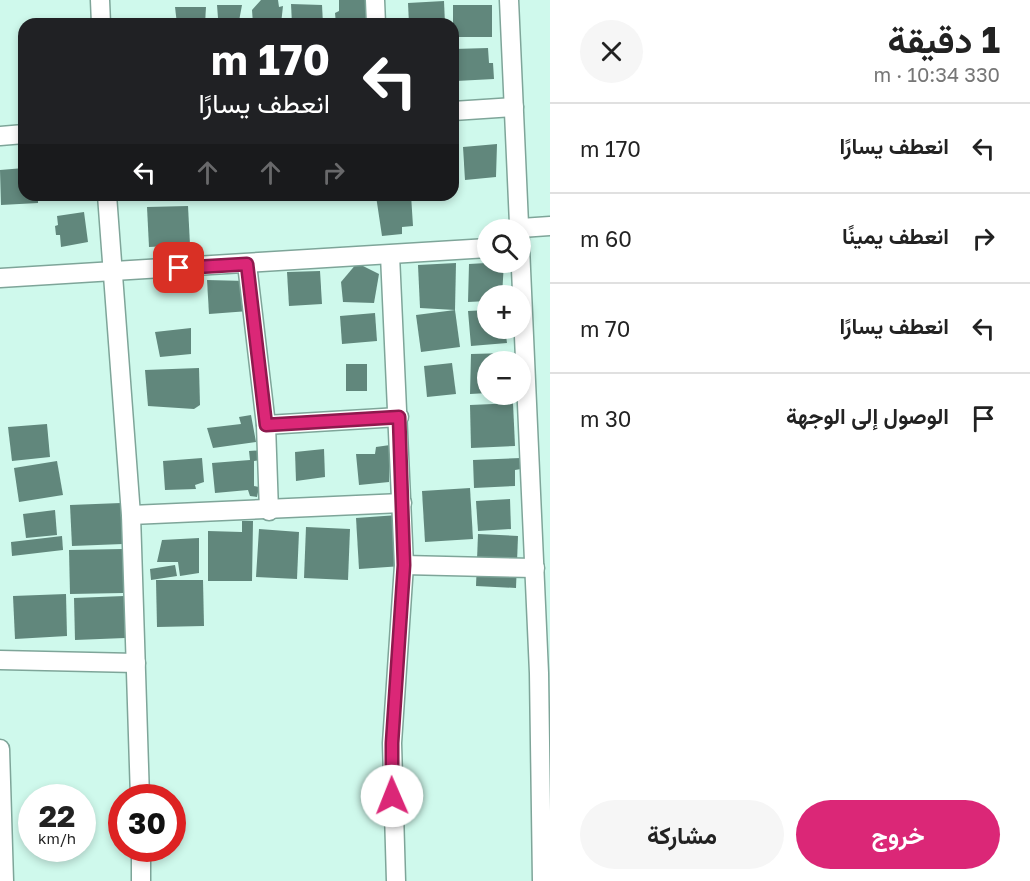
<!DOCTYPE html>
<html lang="ar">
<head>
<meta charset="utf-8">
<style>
  body { margin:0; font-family:"Golos Text",Vazirmatn,sans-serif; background:#f6f6f6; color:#222; direction:rtl; height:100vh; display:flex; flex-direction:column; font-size:22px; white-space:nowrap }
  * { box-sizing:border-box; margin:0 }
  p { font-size:20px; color:#767676 }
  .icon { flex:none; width:33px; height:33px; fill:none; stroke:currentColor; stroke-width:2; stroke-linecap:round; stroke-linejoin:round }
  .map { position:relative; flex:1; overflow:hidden; direction:ltr }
  .details { display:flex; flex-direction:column; background:#fff; width:480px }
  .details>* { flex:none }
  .banner { position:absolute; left:18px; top:18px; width:441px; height:183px; border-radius:18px; box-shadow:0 3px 9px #0003; direction:rtl; background:#202124; color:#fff; overflow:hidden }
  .buttons { position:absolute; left:477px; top:219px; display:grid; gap:12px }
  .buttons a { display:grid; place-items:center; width:54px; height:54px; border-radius:50%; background:#fff; box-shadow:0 3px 9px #0003; font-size:30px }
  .speed { position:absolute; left:18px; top:784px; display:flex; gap:12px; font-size:30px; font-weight:700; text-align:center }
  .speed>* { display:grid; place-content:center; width:78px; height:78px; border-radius:50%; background:#fff; box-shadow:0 3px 9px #0003; line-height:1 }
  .speed small { font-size:15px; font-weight:400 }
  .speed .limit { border:9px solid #d22; background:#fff; color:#111 }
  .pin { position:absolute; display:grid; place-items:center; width:51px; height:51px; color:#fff; margin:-26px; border-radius:12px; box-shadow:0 3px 9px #0006 }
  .me { position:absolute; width:66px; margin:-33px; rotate:359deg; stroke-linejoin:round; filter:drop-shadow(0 0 4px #0008) }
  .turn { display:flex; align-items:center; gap:21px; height:126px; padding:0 30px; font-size:27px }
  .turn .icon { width:78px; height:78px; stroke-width:2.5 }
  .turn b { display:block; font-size:42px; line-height:51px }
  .lanes { display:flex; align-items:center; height:57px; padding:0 30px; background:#0003; justify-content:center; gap:30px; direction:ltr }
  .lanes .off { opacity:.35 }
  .round { display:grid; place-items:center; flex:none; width:63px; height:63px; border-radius:32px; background:#f6f6f6 }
  .headline { display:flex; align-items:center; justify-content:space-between; height:102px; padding:0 30px }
  h1 { font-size:36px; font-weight:700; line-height:45px }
  .primary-button { display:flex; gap:12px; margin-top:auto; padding:12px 30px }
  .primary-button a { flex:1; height:69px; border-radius:36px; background:#db2777; color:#fff; font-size:24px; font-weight:700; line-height:69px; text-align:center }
  .primary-button a+a { background:#f6f6f6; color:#222 }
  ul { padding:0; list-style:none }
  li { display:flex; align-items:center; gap:18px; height:90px; padding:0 30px; border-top:2px solid #e0e0e0 }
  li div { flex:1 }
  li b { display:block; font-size:22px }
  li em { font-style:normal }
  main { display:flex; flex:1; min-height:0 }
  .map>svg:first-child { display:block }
  .building { fill:#61877c }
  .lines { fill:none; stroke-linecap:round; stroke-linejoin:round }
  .street-casing { stroke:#7ea599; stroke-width:21 }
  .street { stroke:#fff; stroke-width:18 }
  .route-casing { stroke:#8e194d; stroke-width:15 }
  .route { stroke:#db2777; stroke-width:10 }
</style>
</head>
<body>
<main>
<section class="details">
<div class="headline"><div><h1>1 دقيقة</h1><p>330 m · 10:34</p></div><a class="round"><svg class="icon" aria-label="close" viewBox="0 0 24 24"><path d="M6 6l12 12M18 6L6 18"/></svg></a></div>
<ul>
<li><svg class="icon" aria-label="left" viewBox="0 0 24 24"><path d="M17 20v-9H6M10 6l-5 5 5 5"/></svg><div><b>انعطف يسارًا</b></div><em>170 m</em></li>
<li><svg class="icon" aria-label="right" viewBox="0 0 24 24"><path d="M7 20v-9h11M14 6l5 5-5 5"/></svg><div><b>انعطف يمينًا</b></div><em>60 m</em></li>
<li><svg class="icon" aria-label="left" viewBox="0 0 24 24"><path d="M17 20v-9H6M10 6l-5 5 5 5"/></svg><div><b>انعطف يسارًا</b></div><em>70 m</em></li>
<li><svg class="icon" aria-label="arrive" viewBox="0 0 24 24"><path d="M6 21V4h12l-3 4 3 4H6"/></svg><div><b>الوصول إلى الوجهة</b></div><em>30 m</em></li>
</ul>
<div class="primary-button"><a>خروج</a><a>مشاركة</a></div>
</section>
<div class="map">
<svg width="550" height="881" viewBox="0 0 550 881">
  <rect width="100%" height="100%" fill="#cff9ec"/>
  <g class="building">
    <polygon points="261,0 278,0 279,7 283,6 281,24 253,24 252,10"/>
    <polygon points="339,0 368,0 370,24 336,24 335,13 339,11"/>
    <polygon points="444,1 445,24 409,24 408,3"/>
    <polygon points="291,4 322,5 323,24 292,24"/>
    <polygon points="217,5 242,5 239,21 243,21 244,24 215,24 214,18 218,18"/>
    <rect x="453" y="5" width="39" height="32"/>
    <polygon points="175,7 206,7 205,24 177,24"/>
    <polygon points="488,48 489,63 493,63 494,79 456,81 454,49"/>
    <polygon points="497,144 496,177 465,180 463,147"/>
    <polygon points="24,168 24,195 38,195 38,203 1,205 0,170"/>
    <polygon points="411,195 413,226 402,227 402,234 382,236 376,196"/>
    <polygon points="188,206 190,245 149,247 147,207"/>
    <polygon points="84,212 88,242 61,247 60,235 56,235 55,226 58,225 57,216"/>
    <polygon points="504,262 502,296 488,296 488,301 468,302 469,264"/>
    <polygon points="357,263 379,274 374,303 343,302 341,282"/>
    <polygon points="456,263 455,310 420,308 418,265"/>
    <polygon points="320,271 322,304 289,306 287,272"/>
    <polygon points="207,280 246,281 249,311 209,314"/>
    <polygon points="455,310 460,347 421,352 416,315"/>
    <polygon points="488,310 488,328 505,328 507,343 471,346 468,311"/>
    <polygon points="375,313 377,341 342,344 340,316"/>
    <polygon points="191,328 191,354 160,357 155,332"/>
    <polygon points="507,353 507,362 488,362 488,393 470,394 471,354"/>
    <polygon points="452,363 456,394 427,397 424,366"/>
    <rect x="346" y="364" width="21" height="27"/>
    <polygon points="199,368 200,405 194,409 148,406 145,370"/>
    <polygon points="513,403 515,446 471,448 470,405"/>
    <polygon points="251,415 256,442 213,448 207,428 241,424 239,417"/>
    <polygon points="47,424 50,457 12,461 8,427"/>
    <polygon points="390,445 389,482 359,485 356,454 375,454 376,447"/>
    <polygon points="324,449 325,477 296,481 295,452"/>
    <polygon points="263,450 261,460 254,461 254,486 259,487 257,497 250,496 248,490 215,493 212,463 250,460 249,451"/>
    <polygon points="202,458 204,482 195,485 196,489 165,490 163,461"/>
    <polygon points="521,458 521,469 515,470 515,486 474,488 473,460"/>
    <polygon points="57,461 63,495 19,502 14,468"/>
    <polygon points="470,488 473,539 425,542 422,491"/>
    <polygon points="510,499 511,529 478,531 476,501"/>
    <polygon points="121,503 123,544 72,546 70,505"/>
    <polygon points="55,510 57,535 26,538 23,514"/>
    <polygon points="398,515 402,566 359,569 356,518"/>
    <polygon points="242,521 253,521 252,581 208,581 208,531 242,532"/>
    <polygon points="306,527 350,529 348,580 304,578"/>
    <polygon points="259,529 299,532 297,579 256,577"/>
    <polygon points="478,534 518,536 516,588 476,586"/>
    <polygon points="62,536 63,550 12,556 11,542"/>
    <polygon points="199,538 199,573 180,576 178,562 157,562 162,540"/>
    <polygon points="123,549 123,593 70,594 69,550"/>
    <polygon points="175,565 177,576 151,580 150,569"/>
    <polygon points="156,580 203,580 204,626 157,627"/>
    <polygon points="66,594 67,636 15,639 13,596"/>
    <polygon points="124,596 125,638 75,640 74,598"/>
  </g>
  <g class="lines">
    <defs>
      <g id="street">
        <polyline points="100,0 101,24"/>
        <polyline points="375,0 376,24"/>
        <polyline points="509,0 539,673 542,881"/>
        <polyline points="453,111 514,107"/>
        <polyline points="0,136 24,134"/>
        <polyline points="107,195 131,515 140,798"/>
        <polyline points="521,228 550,226"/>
        <polyline points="390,255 404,565 392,743 396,881"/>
        <polyline points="247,264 266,425 269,511"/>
        <polyline points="0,278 488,248"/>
        <polyline points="266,425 399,417"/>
        <polyline points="131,515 402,503"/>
        <polyline points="404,565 535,568"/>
        <polyline points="0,660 136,663"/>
        <polyline points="0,749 4,881"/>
        <polyline points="141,849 141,881"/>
      </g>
    </defs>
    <use href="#street" class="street-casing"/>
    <use href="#street" class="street"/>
  </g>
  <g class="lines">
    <defs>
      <polyline id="route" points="179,268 247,264 266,425 399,417 404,565 392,743 392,796"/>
    </defs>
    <use href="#route" class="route-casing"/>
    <use href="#route" class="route"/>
  </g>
</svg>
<div class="buttons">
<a><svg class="icon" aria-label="search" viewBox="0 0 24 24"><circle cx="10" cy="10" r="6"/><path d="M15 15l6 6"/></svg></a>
<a>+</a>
<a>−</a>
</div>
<div class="speed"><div>22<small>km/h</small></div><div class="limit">30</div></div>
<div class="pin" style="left:179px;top:268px;background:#d93025"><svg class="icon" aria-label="arrive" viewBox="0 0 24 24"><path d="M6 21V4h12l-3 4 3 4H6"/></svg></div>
<svg class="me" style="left:392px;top:796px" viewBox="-20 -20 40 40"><circle r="19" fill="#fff"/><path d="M0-13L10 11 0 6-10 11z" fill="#db2777"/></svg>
<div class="banner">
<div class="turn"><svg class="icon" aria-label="left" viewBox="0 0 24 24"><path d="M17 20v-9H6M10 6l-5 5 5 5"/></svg><div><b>170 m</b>انعطف يسارًا</div></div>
<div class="lanes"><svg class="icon" aria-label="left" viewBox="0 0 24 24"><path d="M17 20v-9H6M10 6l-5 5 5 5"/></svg><svg class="icon off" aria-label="ahead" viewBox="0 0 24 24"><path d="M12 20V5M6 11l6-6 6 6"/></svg><svg class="icon off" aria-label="ahead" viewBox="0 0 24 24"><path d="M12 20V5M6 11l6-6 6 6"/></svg><svg class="icon off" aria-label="right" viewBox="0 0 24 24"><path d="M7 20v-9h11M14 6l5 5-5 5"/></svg></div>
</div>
</div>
</main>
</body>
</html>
